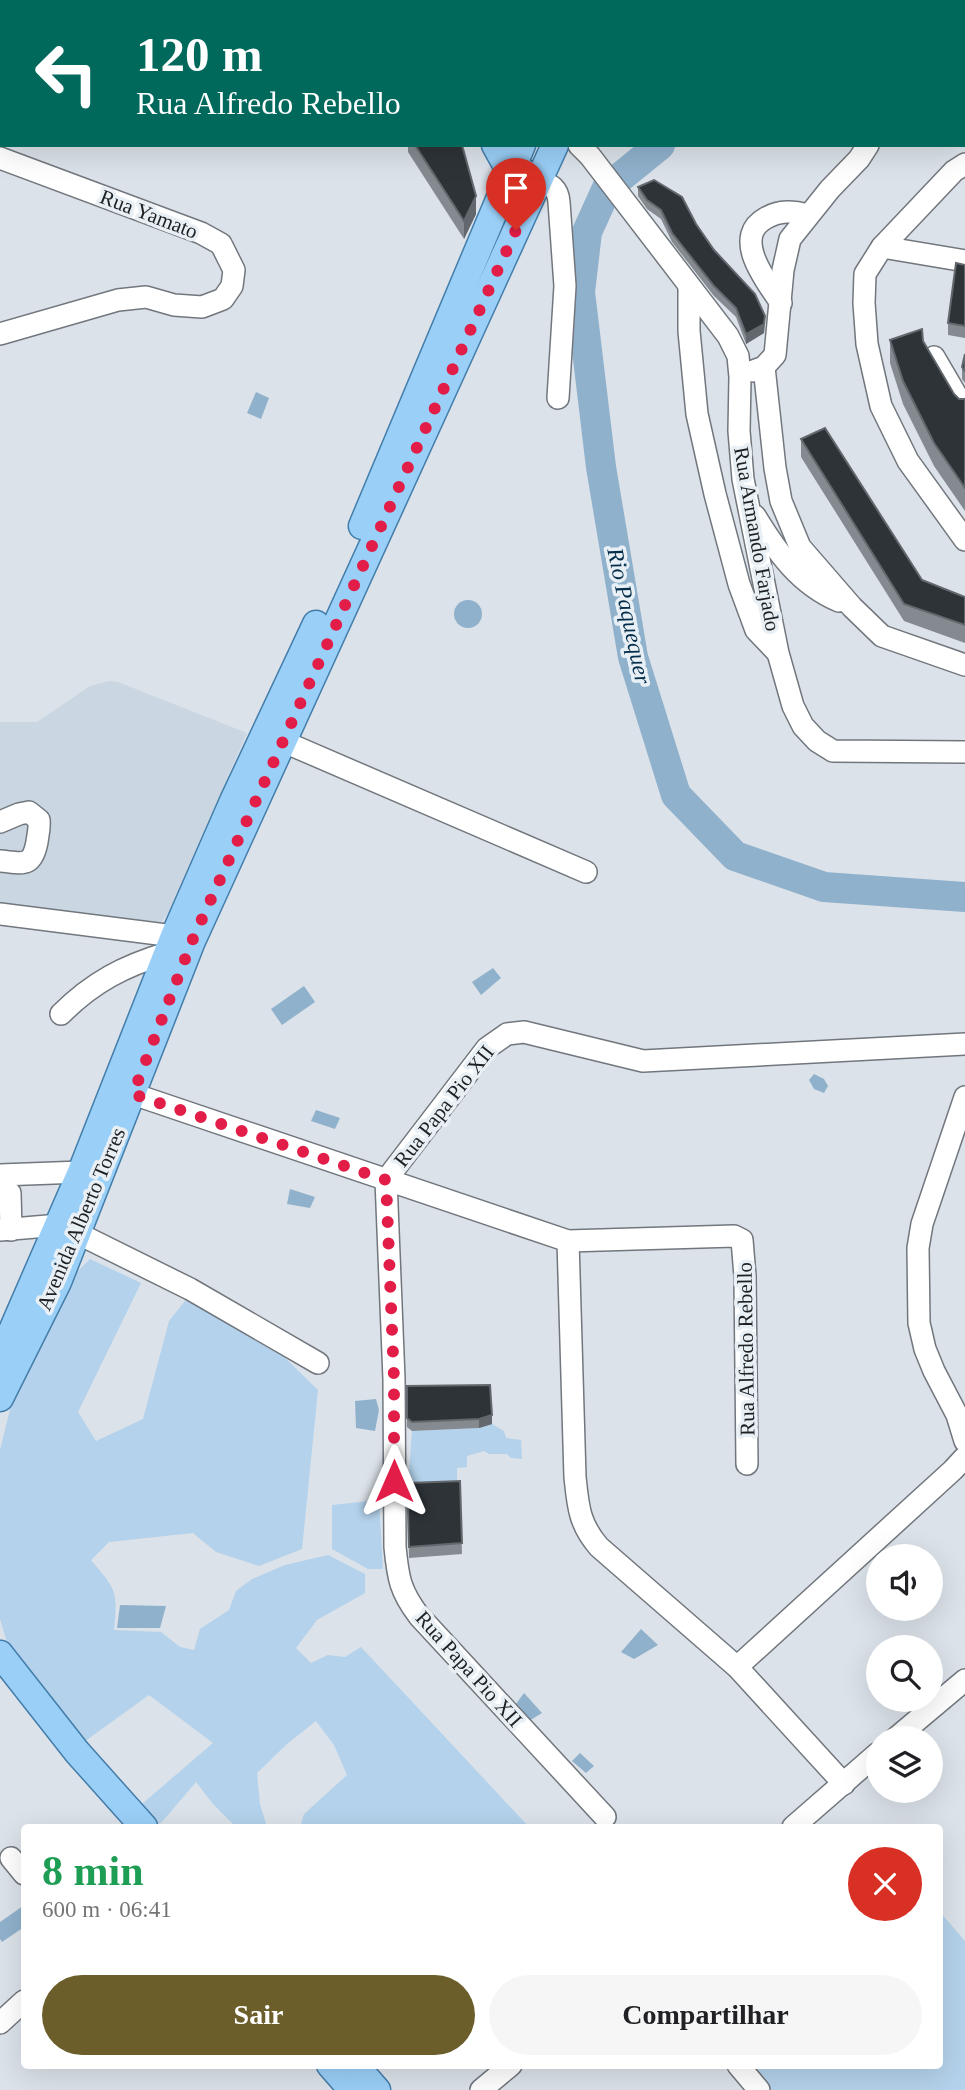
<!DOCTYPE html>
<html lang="pt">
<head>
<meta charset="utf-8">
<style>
  body { margin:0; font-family:"Times New Roman",serif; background:#f6f6f6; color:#202124; height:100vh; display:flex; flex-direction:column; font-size:26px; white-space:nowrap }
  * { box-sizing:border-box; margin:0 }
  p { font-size:23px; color:#757577 }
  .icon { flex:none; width:38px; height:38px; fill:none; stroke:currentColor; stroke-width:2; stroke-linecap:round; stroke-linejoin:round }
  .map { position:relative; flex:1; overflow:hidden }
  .drawer { position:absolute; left:21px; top:1824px; width:922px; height:245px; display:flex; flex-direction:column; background:#fff; border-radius:7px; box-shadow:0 7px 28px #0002 }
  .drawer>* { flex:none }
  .hud { position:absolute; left:0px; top:0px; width:966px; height:147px; box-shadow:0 7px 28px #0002; background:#00695c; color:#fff; overflow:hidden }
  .tools { position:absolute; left:866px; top:1544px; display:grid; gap:14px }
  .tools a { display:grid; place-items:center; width:77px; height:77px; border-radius:50%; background:#fff; box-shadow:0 7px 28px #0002; font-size:35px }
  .pin { position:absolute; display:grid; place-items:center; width:60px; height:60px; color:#fff; margin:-72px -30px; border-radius:50% 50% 50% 0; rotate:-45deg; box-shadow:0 0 7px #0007 }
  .pin .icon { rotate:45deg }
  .me { position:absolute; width:77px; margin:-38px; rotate:0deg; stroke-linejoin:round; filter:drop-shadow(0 0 5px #0008) }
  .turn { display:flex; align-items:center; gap:24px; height:147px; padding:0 21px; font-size:32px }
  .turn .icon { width:91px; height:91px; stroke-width:2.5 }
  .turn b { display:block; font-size:49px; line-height:60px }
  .round { display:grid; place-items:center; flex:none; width:74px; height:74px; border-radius:37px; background:#f6f6f6 }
  .headline { display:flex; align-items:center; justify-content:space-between; height:119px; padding:0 21px }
  h1 { font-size:42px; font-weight:600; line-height:52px; color:#1e9e55 }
  .button { display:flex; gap:14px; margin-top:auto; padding:14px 21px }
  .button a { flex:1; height:80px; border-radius:42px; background:#6c5e2b; color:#fff; font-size:28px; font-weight:600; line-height:80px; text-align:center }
  .button a+a { background:#f6f6f6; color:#202124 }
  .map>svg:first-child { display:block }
  .built { fill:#cad7e2 }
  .green { fill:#b4d2eb }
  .water { fill:#90b1cc }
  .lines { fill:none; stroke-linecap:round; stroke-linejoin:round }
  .river { stroke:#90b1cc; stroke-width:30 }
  .minor-casing { stroke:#71777d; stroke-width:24 }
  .major-casing { stroke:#437daa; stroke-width:29 }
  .minor { stroke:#fff; stroke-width:21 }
  .major { stroke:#9acff7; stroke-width:26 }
  .wall { fill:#848a90 }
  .shaded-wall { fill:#62686d }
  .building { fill:#2e3338; stroke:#62686d; stroke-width:2 }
  .route { stroke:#e11d48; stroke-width:12; stroke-dasharray:0 21.6 }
  .labels { text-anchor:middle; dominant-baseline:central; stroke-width:7; stroke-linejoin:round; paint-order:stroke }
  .street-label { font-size:21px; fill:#1e2023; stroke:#e8f0f6 }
  .water-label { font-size:23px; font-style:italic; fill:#052e4a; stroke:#e8f0f6 }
</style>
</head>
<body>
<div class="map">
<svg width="965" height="2090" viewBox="0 0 965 2090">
  <rect width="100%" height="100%" fill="#dbe2e9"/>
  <polygon class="built" points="109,681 118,682 247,733 167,915 161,922 156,922 0,903 0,722 37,722 90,686"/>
  <g class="green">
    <path d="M90,1259L141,1283L78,1412L96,1441L143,1419L169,1321L185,1301L214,1309L278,1351L318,1390L302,1549L259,1566L216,1552L193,1533L109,1542L91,1560C116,1590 118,1590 114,1630L161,1632L180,1647L194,1650L200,1629L229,1610L236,1591L252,1579L285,1565L328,1555L365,1574V1593L317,1620L296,1648L311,1663L328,1655L345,1657L361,1647L529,1827H300L304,1814L347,1775L334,1745L316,1721L287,1744L257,1773L260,1804L267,1827H236L213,1804L196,1782L161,1823L154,1824L135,1810L213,1743L149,1695L84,1742L11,1656L0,1619V1450L12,1401L62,1287Z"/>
    <polygon points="492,1424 504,1431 506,1438 521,1440 522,1459 511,1458 507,1454 489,1454 484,1451 467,1456 467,1467 457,1468 457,1490 408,1489 412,1431 479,1428"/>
    <polygon points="379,1500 383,1569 368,1569 332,1549 332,1505"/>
    <polygon points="940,1912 965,1941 965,2090 772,2090 750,2065 940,2065"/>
  </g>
  <g class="water">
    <polygon points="256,392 269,398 261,419 247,413"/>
    <circle cx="468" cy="614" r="14"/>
    <polygon points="493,968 501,978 481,995 472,982"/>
    <polygon points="304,986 315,1002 282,1025 271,1009"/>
    <polygon points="814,1074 824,1079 828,1086 824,1093 814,1089 809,1080"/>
    <polygon points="316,1110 340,1118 335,1129 311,1121"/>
    <polygon points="290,1189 315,1197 310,1208 287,1204"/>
    <polygon points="376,1399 379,1410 375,1431 356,1428 355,1401"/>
    <polygon points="120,1605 166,1606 160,1628 117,1628"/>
    <polygon points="641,1629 658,1645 634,1659 621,1652"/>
    <polygon points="524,1693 542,1713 529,1721 513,1708"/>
    <polygon points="580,1753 594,1766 586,1773 572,1761"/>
    <polygon points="23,1906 24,1927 2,1942 0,1939 0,1922"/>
  </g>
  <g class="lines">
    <g class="river">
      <polyline points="905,2 907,0"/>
      <polyline points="660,145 607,188 587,232 580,292 601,467 633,657 676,795 735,856 824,887 965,897"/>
    </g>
    <defs>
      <g id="minor">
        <polyline points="242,0 247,2"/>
        <polyline points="959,2 960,0"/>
        <polyline points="579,145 590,156 728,336 738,356 740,377 739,431 743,479 778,653 793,706 803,726 817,741 833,751 965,752"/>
        <polyline points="0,158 201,233 221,244 234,270 232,286 223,299 202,307 174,305 146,297 118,300 0,334"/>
        <polyline points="965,164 954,171 882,247 865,274 864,303 867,344 881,406 908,461 965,540"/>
        <path d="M539,180C551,185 558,188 559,202L565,286L558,398"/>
        <polyline points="882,247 965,261"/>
        <polyline points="689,286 689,331 697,414 715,494 739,584 756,630 777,652"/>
        <path d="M781,303C766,281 731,237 766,218C780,210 793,211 808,215"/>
        <polyline points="934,357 965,410"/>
        <polyline points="764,367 775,468 781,501 800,547 852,607 882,636 965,665"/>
        <polyline points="753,371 764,367 775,355 783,270 790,239 830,189 859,159 868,145"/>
        <path d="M755,516C777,552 799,584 839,601"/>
        <polyline points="282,741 586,872"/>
        <path d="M0,822L19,814L29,812L39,820C40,827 38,834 37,842C32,868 23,863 0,861"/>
        <polyline points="0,914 174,936 186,940"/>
        <path d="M61,1014C93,982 124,966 167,953"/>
        <polyline points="133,1094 568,1241 734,1236 742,1240 745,1276 747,1464"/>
        <polyline points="965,1097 922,1224 918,1248 919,1323 925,1349 934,1371 957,1415 965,1441"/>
        <polyline points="0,1175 81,1172"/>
        <polyline points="0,1193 10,1193 11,1230"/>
        <polyline points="0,1230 59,1225"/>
        <polyline points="77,1233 190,1289 318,1363"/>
        <path d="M568,1241L575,1477C578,1506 579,1524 599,1547L737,1667L844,1784"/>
        <polyline points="737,1667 953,1470 965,1457"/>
        <polyline points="896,1738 965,1680"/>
        <path d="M605,1817L419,1616C400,1591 398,1578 395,1547L394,1379L386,1180L487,1048L507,1034L524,1032L643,1061L965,1044"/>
        <polyline points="793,1827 878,1753"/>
        <polyline points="11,1858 24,1874"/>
        <polyline points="0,2023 24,2001"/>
        <polyline points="738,2065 759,2090"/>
        <polyline points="481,2090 511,2065"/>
      </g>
      <g id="major">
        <polyline points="318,2 318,0"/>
        <polyline points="591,2 592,0"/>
        <polyline points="628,2 629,0"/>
        <polyline points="495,145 505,163 525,173"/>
        <polyline points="362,526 522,145"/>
        <polyline points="0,1358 81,1172 174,936 233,801 316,624"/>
        <polyline points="0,1398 58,1282 192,941 555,145"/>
        <polyline points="0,1654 77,1752 144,1827"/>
        <polyline points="330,2065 352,2090"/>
        <polyline points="355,2065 377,2090"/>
      </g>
    </defs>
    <use href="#minor" class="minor-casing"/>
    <use href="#major" class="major-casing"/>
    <use href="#minor" class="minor"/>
    <use href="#major" class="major"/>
  </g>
  <g class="wall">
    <polygon points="408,145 462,145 476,214 464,239 408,152"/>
    <polygon points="638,187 696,224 765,325 764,333 746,344 736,317 714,296 672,242 661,219 647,209 638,196"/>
    <polygon points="965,265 965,338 948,335 948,323"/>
    <polygon points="890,340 923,341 954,394 959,399 965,399 965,511 934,466 903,404 890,363"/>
    <polygon points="965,354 965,383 962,379 962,367"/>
    <polygon points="801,439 922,580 965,597 965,643 904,621 801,457"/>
    <polygon points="407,1386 492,1424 479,1428 412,1431 407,1427"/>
    <polygon points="460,1481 462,1554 409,1558 408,1510"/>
  </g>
  <g class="shaded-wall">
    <polygon points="476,196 476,214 464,239 464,221"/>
    <polygon points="765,316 764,333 746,344 746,334"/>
    <polygon points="492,1415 492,1424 479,1428 479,1419"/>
  </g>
  <g class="building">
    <rect x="340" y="0" width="60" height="2"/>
    <polygon points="415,145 462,145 476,196 464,221"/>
    <polygon points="654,180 682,197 696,224 714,250 755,294 765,316 764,324 746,334 736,308 714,286 672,233 661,210 647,200 638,187"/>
    <polygon points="956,263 965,265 965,326 948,323"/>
    <polygon points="922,329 923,341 954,394 959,399 965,399 965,488 934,443 903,381 890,340"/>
    <polygon points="965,354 965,371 962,367"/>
    <polygon points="825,428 922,580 965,597 965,625 904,604 801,439"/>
    <polygon points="490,1385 492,1415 479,1419 412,1422 407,1418 407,1386"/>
    <polygon points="460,1481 462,1543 409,1547 408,1510 410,1483"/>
  </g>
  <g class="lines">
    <polyline class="route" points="394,1481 394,1379 386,1180 133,1094 192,941 516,230"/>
  </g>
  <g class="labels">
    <g class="street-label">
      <text transform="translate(149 214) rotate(21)">Rua Yamato</text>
      <text transform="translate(757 539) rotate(80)">Rua Armando Farjado</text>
      <text transform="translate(444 1106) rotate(-52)">Rua Papa Pio XII</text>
      <text transform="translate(81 1219) rotate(-67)">Avenida Alberto Torres</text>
      <text transform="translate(746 1349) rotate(-91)">Rua Alfredo Rebello</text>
      <text transform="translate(469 1669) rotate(48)">Rua Papa Pio XII</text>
    </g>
    <g class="water-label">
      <text transform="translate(629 616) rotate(78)">Rio Paquequer</text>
    </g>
  </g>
</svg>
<div class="tools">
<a><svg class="icon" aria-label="sound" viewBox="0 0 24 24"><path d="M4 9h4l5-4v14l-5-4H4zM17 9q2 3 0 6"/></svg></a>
<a><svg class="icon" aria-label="search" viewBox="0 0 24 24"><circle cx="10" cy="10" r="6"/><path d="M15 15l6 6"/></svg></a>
<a><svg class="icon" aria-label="layers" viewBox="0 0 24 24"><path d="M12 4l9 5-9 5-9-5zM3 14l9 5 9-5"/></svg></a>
</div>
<div class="pin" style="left:516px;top:230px;background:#d93025"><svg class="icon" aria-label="arrive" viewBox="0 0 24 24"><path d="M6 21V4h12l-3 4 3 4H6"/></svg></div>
<svg class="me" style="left:394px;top:1481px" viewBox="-20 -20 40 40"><path d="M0-17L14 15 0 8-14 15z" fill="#e11d48" stroke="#fff" stroke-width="4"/></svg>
<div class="hud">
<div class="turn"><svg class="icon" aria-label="left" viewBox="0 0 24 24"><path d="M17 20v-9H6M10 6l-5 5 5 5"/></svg><div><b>120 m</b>Rua Alfredo Rebello</div></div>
</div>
<section class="drawer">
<div class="headline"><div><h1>8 min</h1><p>600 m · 06:41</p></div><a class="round" style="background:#d93025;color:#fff"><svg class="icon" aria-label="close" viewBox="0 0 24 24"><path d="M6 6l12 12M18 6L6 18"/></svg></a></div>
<div class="button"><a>Sair</a><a>Compartilhar</a></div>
</section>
</div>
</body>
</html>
